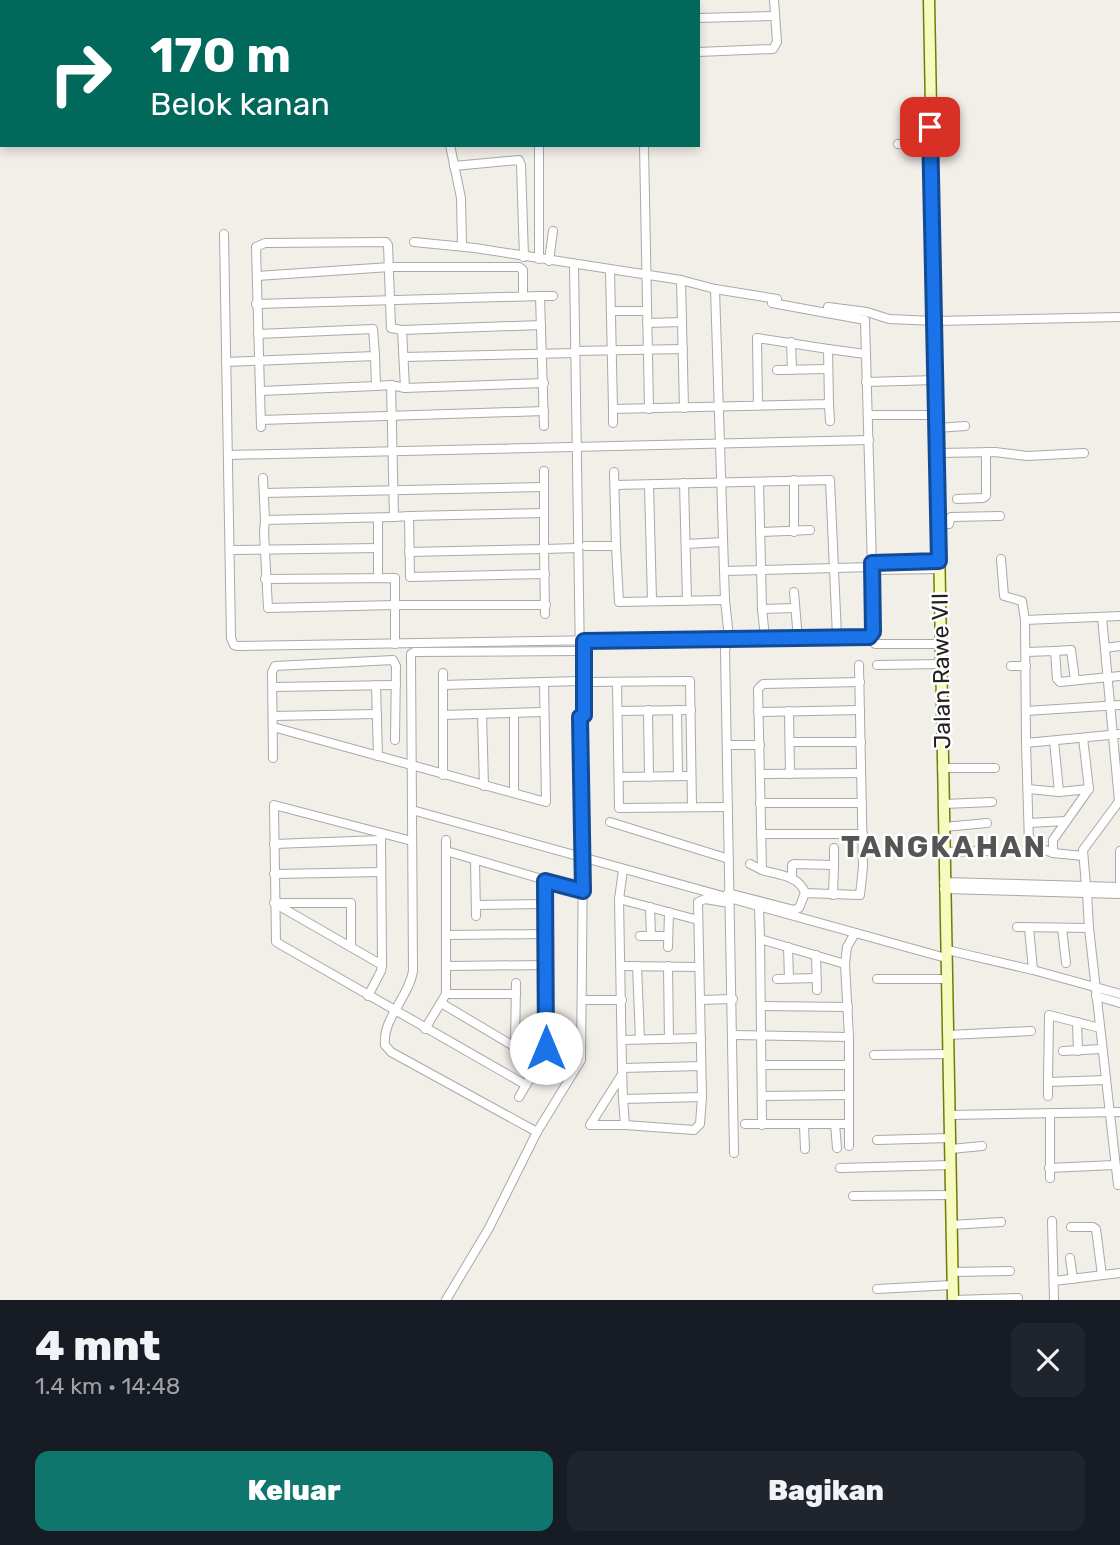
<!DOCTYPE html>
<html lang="id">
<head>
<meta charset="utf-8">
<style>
  body { margin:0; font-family:Rubik,sans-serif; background:#20242c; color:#f1f3f6; height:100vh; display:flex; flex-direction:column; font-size:26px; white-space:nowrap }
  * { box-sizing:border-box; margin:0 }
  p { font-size:23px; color:#9ea1a6 }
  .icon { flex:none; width:38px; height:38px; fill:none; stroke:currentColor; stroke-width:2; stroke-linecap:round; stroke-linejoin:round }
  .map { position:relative; height:1300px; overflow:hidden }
  .sheet { display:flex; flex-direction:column; background:#171b24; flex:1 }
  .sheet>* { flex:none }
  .guide { position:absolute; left:0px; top:0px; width:700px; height:147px; box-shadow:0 4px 10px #0003; background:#00695c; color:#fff; overflow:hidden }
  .pin { position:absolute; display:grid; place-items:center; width:60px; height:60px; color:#fff; margin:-30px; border-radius:14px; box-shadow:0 4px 10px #0006 }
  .me { position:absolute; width:77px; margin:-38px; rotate:0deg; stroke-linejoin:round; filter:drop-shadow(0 0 5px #0008) }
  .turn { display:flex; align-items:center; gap:24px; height:147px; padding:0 35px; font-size:32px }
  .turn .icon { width:91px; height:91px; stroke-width:2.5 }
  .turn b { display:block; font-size:49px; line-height:60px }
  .round { display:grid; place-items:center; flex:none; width:74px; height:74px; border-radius:14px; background:#20242c }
  .summary { display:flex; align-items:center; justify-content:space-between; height:119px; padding:0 35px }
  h1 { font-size:42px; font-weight:800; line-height:52px }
  .primary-button { display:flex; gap:14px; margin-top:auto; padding:14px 35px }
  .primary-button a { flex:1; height:80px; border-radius:14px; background:#0f766e; color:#fff; font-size:28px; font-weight:800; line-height:80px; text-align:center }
  .primary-button a+a { background:#20242c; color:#f1f3f6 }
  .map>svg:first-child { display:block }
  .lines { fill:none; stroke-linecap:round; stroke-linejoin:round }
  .street-casing { stroke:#a9a9a9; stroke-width:10 }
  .secondary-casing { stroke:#707d05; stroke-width:13 }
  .street { stroke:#fff; stroke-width:8 }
  .secondary { stroke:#f7fabf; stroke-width:10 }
  .route-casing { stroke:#114b97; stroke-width:18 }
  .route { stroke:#1a73e8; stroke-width:12 }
  .labels { text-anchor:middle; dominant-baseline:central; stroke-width:5; stroke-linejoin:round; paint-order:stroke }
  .street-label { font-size:23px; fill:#222; stroke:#fff }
  .district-label { font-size:30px; font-weight:bold; letter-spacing:2px; fill:#555; stroke:#fff }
</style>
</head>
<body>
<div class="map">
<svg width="1120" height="1300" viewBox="0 0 1120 1300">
  <rect width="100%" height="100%" fill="#f2efe9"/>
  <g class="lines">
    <defs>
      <g id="street">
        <polyline points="644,0 644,2"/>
        <polyline points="537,2 538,0"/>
        <polyline points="698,18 775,16"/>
        <polyline points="698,52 773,49 777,42 774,0"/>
        <polyline points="898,144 930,148"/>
        <polyline points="450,145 461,198 462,246"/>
        <polyline points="644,145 649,409"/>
        <polyline points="454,166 519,160 521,165 524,257"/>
        <polyline points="224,234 231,638 234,645 237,646 729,638 798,639 872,635 872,567 865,320 772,303"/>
        <polyline points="414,242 475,248 681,280 715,289 777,299"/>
        <polyline points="539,259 539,145"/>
        <polyline points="549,261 553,231"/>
        <polyline points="610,270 613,409 829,404 828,349 757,338 758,406"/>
        <polyline points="257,276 390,267 519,267 523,270 523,296"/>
        <polyline points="681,280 684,408"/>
        <polyline points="715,289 725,600 729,638 725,650 734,1153"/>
        <polyline points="540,296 553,296"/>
        <polyline points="256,304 540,296 544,426"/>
        <polyline points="828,307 867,312 889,319 935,321 1120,317"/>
        <polyline points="611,311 646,311"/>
        <polyline points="647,323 682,322"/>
        <polyline points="402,330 541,325"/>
        <polyline points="258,334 373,329 375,356"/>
        <polyline points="791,342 792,370"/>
        <polyline points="828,349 865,354"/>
        <polyline points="575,351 683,349"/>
        <polyline points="404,357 575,353"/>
        <polyline points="226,362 375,356 376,386 391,385"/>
        <polyline points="777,370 828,369"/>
        <polyline points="866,382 936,380"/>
        <polyline points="405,388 544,383"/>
        <polyline points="260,391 376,386"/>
        <polyline points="829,404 830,421"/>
        <polyline points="613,409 613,423"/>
        <polyline points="868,415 935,415"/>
        <polyline points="261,420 544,411"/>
        <polyline points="261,427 256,247 265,243 386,242 388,245 391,328 402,330 405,388 391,385 394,517 409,516 410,577 545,574"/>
        <polyline points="937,428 965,426"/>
        <polyline points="938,453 995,452 1027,456 1084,453"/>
        <polyline points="229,455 869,440"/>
        <polyline points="614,472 616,546"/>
        <polyline points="263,478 265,520"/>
        <polyline points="794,480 794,532"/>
        <polyline points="684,483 687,601"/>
        <polyline points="759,483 762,609 765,637"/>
        <polyline points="615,485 830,480 837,636"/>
        <polyline points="649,485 652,600"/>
        <polyline points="264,493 543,487"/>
        <polyline points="957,499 983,498 986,496 986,452"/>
        <polyline points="409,516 543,513"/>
        <polyline points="394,517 265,520 264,532 268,608 395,605 395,644"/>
        <polyline points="378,518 378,578"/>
        <polyline points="939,524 949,524 951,517 1000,516"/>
        <polyline points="760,532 810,530"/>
        <polyline points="686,544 723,542"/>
        <polyline points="586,546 616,546 619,602 725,600"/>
        <polyline points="230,550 378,548"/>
        <polyline points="409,552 544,549 544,471"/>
        <polyline points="1001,559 1004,596 1022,601 1025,620 1026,743 1029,844 1053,853 1083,856"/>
        <polyline points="872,563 939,561"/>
        <polyline points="872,570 940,569"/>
        <polyline points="724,571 872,567"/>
        <polyline points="265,579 395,578 395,605 546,605"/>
        <polyline points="794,592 798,639"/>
        <polyline points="762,609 795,608"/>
        <polyline points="545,614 544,549 578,548"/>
        <polyline points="1102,617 1119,801"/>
        <polyline points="1025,620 1120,616"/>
        <polyline points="869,637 875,644 941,644"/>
        <polyline points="1105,648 1120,646"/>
        <polyline points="1055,651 1071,650 1075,680"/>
        <polyline points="1026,652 1055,651 1057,679 1060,682 1120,676"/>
        <polyline points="877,665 941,664"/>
        <polyline points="1011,666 1026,666"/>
        <polyline points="443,673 443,775"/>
        <polyline points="617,682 619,808 728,807"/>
        <polyline points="376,685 378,756"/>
        <polyline points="443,685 580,681"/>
        <polyline points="273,687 396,685"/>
        <polyline points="585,689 585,682 690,681 692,807"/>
        <polyline points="648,710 649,777"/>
        <polyline points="677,710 678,776"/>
        <polyline points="618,711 691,710"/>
        <polyline points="789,711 790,774"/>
        <polyline points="1026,711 1120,705"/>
        <polyline points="758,712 860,710"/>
        <polyline points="482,714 484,786"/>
        <polyline points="443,715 544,712"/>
        <polyline points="273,716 377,714"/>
        <polyline points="273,727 546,802 544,682"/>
        <polyline points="790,742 861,742"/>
        <polyline points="1026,743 1120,734"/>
        <polyline points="727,745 760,745"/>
        <polyline points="273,758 272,672 275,666 393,660 396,666 395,740"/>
        <polyline points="942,768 995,768"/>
        <polyline points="760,774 861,773"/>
        <polyline points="619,777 691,776"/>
        <polyline points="1028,789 1059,792 1054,741"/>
        <polyline points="1059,792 1089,789"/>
        <polyline points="514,793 514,713"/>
        <polyline points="760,803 862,803"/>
        <polyline points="944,804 992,802"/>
        <polyline points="412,810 946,958"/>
        <polyline points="610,822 729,859"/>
        <polyline points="1029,823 1066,821"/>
        <polyline points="944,827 987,823"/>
        <polyline points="761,834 863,834"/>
        <polyline points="412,841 274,805 276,942 526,1085"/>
        <polyline points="274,844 381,840"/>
        <polyline points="834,848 834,865"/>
        <polyline points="446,851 583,891"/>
        <polyline points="1120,851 1120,884"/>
        <polyline points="944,852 987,851"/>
        <polyline points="1053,853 1053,840 1089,789 1083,738"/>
        <polyline points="475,860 476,916"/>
        <polyline points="750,864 762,870"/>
        <polyline points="274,874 381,872"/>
        <polyline points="792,879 792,865 794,864 834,865 833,895"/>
        <polyline points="944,882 1120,887"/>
        <polyline points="1086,886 1083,850 1120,800"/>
        <polyline points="944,889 1120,894"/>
        <polyline points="728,893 794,910 799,908 805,893 860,895 863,867 859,665"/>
        <path d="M805,893C799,875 778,875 762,870L758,689L763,684L860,682"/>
        <polyline points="1087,893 1089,928 1118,1185"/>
        <polyline points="619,899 698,920"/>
        <polyline points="274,903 382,965"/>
        <polyline points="277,903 351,903 351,947"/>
        <polyline points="476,905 546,904"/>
        <polyline points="650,907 651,936"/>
        <polyline points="759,907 760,939"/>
        <polyline points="1017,927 1089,928"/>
        <polyline points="1029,928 1033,970"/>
        <polyline points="1062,928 1066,963"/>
        <polyline points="446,935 546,934"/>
        <polyline points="640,936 668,936"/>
        <polyline points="668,947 669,912"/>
        <polyline points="788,947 789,978"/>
        <polyline points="947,950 1033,970 1120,994"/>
        <polyline points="816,955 817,990"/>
        <polyline points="845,964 847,947 855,933"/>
        <polyline points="447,966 546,965"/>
        <polyline points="621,966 699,967"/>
        <polyline points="637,966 640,1039"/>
        <polyline points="668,966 669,1039"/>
        <polyline points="777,979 816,978"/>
        <polyline points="877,979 947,979"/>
        <polyline points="446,994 516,994"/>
        <polyline points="368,996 381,971 382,965 381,833"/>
        <polyline points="1096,996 1120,1003"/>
        <polyline points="582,1000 622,1000"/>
        <polyline points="700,1000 733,999"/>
        <polyline points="441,1003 537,1060 541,1060 546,1048 546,881"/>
        <polyline points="761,1006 848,1007"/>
        <polyline points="1077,1022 1078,1051"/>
        <polyline points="1100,1028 1049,1015 1048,1082 1106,1080"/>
        <polyline points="425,1029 446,994 446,840"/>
        <polyline points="733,1035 849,1037"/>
        <polyline points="948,1035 1031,1031"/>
        <polyline points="622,1040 701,1038"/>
        <polyline points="515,1047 516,983"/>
        <polyline points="1063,1051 1102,1049"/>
        <polyline points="874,1055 949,1054"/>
        <polyline points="762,1065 849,1065"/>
        <polyline points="701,1066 622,1068 623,1099 702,1097"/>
        <polyline points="622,1068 619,899 623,870"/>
        <polyline points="621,1076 590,1125 625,1125"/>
        <polyline points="1048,1082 1048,1096"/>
        <polyline points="762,1096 849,1095"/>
        <polyline points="519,1097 541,1060"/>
        <polyline points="623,1099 625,1125 694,1130 700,1124 702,1097 698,902 705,899 729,903"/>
        <polyline points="950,1115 1120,1112"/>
        <polyline points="745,1124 849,1124"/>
        <polyline points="835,1124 837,1148"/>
        <polyline points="762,1125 760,939 845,964 849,1037 849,1146"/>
        <polyline points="804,1125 805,1149"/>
        <path d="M537,1132L391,1052L385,1045C382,1019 409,997 413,971L411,654L414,652L579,651"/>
        <polyline points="877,1140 950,1138"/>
        <polyline points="951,1149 982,1146"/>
        <polyline points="840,1168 951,1165"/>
        <polyline points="1049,1168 1115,1165"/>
        <polyline points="1050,1178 1050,1113"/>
        <polyline points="853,1196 951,1195"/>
        <polyline points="1052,1221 1054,1300"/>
        <polyline points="951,1225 1001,1222"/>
        <polyline points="1071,1227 1093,1227 1096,1229 1102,1275"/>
        <polyline points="1070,1258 1073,1279"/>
        <polyline points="952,1272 1010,1271"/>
        <polyline points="1054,1281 1120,1273"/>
        <polyline points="877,1289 952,1285"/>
        <polyline points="446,1300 489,1228 537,1132 581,1060 583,859 574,265"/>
        <polyline points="953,1300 1018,1298"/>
      </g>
      <polyline id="secondary" points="929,0 953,1300"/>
    </defs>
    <use href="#street" class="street-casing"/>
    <use href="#secondary" class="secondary-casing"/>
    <use href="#street" class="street"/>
    <use href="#secondary" class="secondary"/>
  </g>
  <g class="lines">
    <defs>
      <polyline id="route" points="546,1048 545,881 583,891 580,717 584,715 584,641 869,637 873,632 872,563 939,561 930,127"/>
    </defs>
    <use href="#route" class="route-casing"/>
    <use href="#route" class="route"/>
  </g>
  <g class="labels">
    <g class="street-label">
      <text transform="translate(941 671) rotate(-91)">Jalan Rawe VII</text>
    </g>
    <g class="district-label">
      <text x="944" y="847">TANGKAHAN</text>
    </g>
  </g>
</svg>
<div class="pin" style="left:930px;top:127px;background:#d93025"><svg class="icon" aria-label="arrive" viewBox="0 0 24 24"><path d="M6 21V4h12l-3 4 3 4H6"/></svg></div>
<svg class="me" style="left:546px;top:1048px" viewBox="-20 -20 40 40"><circle r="19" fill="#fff"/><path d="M0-13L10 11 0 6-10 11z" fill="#1a73e8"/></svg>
<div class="guide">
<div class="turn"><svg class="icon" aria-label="right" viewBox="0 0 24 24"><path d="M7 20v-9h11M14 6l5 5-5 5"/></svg><div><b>170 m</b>Belok kanan</div></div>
</div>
</div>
<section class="sheet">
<div class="summary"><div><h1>4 mnt</h1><p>1.4 km · 14:48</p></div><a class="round"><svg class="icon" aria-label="close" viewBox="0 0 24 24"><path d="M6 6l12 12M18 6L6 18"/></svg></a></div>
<div class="primary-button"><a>Keluar</a><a>Bagikan</a></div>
</section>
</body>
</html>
